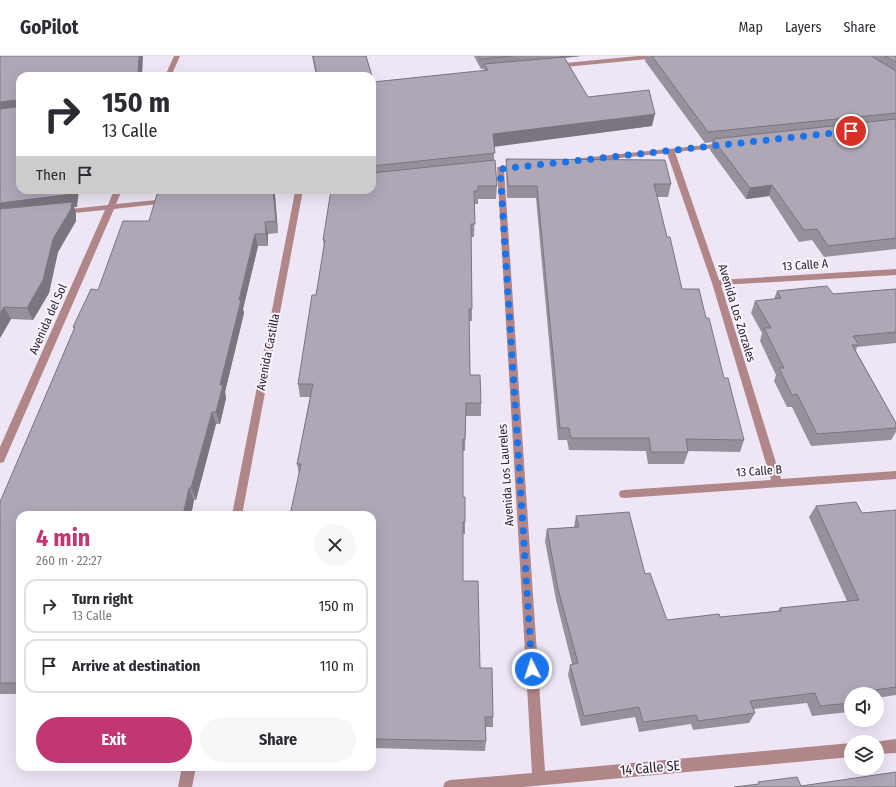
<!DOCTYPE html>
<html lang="en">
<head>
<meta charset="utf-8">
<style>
  body { margin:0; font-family:"Fira Sans Condensed",sans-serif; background:#f7f7f7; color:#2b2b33; height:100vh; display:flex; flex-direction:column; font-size:15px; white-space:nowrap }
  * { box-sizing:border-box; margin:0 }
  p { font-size:13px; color:#7c7c81 }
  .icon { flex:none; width:22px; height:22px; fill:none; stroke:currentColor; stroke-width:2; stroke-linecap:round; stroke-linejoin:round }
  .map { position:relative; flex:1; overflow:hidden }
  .details { position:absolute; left:16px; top:455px; width:360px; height:260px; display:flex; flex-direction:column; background:#fff; border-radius:12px; box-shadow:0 4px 16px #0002 }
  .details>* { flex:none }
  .hud { position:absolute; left:16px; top:16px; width:360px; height:122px; border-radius:12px; box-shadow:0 4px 16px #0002; background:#fff; color:#2b2b33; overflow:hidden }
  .controls { position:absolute; left:844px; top:631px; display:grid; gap:8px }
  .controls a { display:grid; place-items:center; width:40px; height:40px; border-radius:50%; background:#fff; box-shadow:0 4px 16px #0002; font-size:20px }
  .pin { position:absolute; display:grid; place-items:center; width:34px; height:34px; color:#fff; margin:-17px; border:2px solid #fff; border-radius:50%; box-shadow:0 1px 4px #0007 }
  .me { position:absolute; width:44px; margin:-22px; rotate:356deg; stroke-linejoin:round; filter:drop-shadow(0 0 3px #0008) }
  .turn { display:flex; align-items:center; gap:14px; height:84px; padding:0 20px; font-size:18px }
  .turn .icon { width:52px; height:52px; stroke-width:2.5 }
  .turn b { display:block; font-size:28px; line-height:34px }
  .then { display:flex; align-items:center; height:38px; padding:0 20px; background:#0003; gap:8px; font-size:15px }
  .round { display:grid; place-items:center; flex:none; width:42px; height:42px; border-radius:21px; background:#f7f7f7 }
  .headline { display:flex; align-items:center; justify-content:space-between; height:68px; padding:0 20px }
  h1 { font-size:24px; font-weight:700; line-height:30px; color:#c13771 }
  .button { display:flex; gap:8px; margin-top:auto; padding:8px 20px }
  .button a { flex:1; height:46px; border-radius:24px; background:#c13771; color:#fff; font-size:16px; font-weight:700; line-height:46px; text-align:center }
  .button a+a { background:#f7f7f7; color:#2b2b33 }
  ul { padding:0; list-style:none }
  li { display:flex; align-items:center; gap:12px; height:54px; margin:0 8px 6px; padding:0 12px; border:2px solid #e1e1e2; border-radius:12px }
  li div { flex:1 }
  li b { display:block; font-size:15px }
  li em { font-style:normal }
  header { display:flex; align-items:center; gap:24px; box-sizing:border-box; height:56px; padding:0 20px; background:#fff; border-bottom:1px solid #e1e1e2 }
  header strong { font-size:19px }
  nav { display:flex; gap:22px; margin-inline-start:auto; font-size:14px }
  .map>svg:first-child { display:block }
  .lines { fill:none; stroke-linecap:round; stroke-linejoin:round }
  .minor { fill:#b08689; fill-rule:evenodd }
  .wall { fill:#96909d }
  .shaded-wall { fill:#7a757f }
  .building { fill:#afa7b6; stroke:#7a757f }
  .route { stroke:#1a73e8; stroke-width:7; stroke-dasharray:0 12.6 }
  .labels { text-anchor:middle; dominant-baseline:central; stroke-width:4; stroke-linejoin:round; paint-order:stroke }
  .street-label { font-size:12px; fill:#27242a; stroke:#f9f4fe }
  .near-street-label { font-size:14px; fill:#27242a; stroke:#f9f4fe }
</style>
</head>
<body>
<header>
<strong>GoPilot</strong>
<nav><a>Map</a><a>Layers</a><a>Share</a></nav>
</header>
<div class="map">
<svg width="896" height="731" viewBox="0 0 896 731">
  <rect width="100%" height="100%" fill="#eee6f5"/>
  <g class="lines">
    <g class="minor">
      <polygon points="174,0 180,0 171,20 165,20"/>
      <polygon points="638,0 661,0 658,2 555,12 552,10 555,8"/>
      <polygon points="724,87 728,89 727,91 675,96 719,224 896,213 896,219 721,229 781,423 896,415 896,423 624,442 620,441 619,438 620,435 624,434 771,424 712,227 667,97 573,107 569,105 573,103"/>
      <polygon points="497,111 500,111 504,113 545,715 851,687 851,701 523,731 443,731 445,726 450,724 532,717"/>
      <polygon points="114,134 122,134 116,148 167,143 171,145 167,147 114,153 5,403 4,406 0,407 0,391 105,154 62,158 58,156 62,154 108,149"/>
      <polygon points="268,134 303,134 242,459 232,459 295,136 261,139 257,137 258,135"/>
      <polygon points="896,683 896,697 877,698 877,686 873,686"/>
      <polygon points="182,711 196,711 192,731 178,731"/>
    </g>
  </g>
  <g class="wall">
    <polygon points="312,0 366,0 372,20 316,20"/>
    <polygon points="474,0 581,0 565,2 588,41 652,70 494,90 494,104 497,130 496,143 478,143 478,148 475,148 474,181 471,181 472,253 472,265 469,265 470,319 481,347 481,360 466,360 465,395 463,395 463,441 465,441 465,478 463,478 463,525 480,612 493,661 493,671 485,671 486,685 485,695 372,692 372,459 299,418 297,408 310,341 300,341 298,328 316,239 324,191 323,184 372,134 372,22 373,26 484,15 484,13 481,13"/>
    <polygon points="646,0 896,0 896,193 824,201 812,184 799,186 769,140 746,143 710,94 712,86 705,87 645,5"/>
    <polygon points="20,20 77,151 74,151 76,158 76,165 58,196 49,237 33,264 11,263 0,282"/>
    <polygon points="506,103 671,128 668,141 657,141 667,181 682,233 706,262 724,322 744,384 740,396 688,395 688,396 684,408 648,408 646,395 569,394 567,384 558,384 536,142 507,142 506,115"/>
    <polygon points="159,134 274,134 275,139 278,177 268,178 268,190 258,190 243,253 244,257 225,336 226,342 220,368 216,368 196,444 194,444 191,459 20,459 20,638 0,638 0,446 74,273 73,271 98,234 149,165 160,137"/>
    <polygon points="896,233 896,287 857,291 856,295 896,367 896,376 891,384 811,390 792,351 787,351 774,325 776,319 760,285 762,277 751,257 755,245 774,243 777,235 833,238"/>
    <polygon points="816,450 862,457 896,454 896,639 877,642 877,638 851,638 851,653 849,656 812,660 807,647 754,653 755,657 749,667 693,674 691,668 639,676 635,661 581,670 568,619 570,609 572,608 556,544 545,485 547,473 574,471 576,460 645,518 667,564 720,561 778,555 780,552 847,545 809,461"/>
  </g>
  <g class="shaded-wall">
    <polygon points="139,0 143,0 142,20 138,20"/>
    <polygon points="560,0 581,0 560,2"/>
    <polygon points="15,44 20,57 0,59 0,46"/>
    <polygon points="655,58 652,70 493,91 493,78"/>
    <polygon points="772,129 769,140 746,143 750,132"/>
    <polygon points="73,134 79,134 77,151 74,151 76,158 76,165 58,196 49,237 33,264 27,252 0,160 0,147"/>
    <polygon points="273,134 274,134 275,139 278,177 276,165"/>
    <polygon points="265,166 268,178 268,190 266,178"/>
    <polygon points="255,178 258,190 243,253 244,257 225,336 226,342 220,368 216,356 220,329"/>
    <polygon points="4,251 11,263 0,282 0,258"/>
    <polygon points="212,356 216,368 196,444 191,432"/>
    <polygon points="189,432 194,444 191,459 183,459"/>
  </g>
  <g class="building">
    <polygon points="0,0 139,0 138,20 20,20 20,134 73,134 73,138 0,147 0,53 15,51 17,50 15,44 0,46"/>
    <polygon points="313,0 366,0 372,20 317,20"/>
    <polygon points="479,0 513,0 481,3"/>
    <polygon points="652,0 871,0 896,15 896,57 708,76"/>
    <polygon points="885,0 896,0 896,6"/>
    <polygon points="564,1 588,41 649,34 655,58 493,78 495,97 372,110 372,22 373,26 488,14 484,8"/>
    <polygon points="896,63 896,182 828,190 817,173 804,174 772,129 750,132 713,83"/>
    <polygon points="506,103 665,104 671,128 654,128 667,181 670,181 682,233 699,233 706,262 709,262 724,322 728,322 744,384 686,383 688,396 651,396 649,382 571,382 569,372 560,372 537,130 508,130"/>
    <polygon points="495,104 497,130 478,130 478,135 474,135 475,168 471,168 472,253 469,253 470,319 480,319 481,347 466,347 465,383 463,383 463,441 465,441 465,466 463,466 463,525 478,525 480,612 492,612 493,661 485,661 486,685 372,683 372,459 290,459 301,408 297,408 313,328 298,328 312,239 316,239 325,184 323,184 331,134 372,134 372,117"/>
    <polygon points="196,134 273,134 276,165 265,166 266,178 255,178 239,244 241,244 220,329 223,329 216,356 212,356 191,432 189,432 183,459 20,459 20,627 0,627 0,446 75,271 73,271 91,233 98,234 123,165 149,165 157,138"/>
    <polygon points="72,146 71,153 53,183 43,224 27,252 4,251 0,258 0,153"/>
    <polygon points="827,230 833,238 896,233 896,276 853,280 859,289 852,289 896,367 896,372 817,378 797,338 792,339 779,312 784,312 764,272 771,272 755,245 781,242 777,235"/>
    <polygon points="856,446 862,457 896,454 896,631 853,637 854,638 851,638 851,647 820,650 815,637 750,645 755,657 698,665 696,659 643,666 639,651 584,660 570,609 578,607 558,533 547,473 579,471 576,460 629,456 645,518 650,517 667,564 719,558 720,561 781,555 780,552 859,544 816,450"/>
    <polygon points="896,716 896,731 734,731 759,728 758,726 797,721 801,730"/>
  </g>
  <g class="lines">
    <polyline class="route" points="532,613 500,113 851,75"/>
  </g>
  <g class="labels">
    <g class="street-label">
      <text transform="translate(805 209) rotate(-4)">13 Calle A</text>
      <text transform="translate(737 257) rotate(73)">Avenida Los Zorzales</text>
      <text transform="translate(48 263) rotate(-66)">Avenida del Sol</text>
      <text transform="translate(268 296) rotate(-79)">Avenida Castilla</text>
      <text transform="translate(759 415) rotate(-4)">13 Calle B</text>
      <text transform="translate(506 419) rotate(-94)">Avenida Los Laureles</text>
    </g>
    <g class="near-street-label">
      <text transform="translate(650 712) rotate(-5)">14 Calle SE</text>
    </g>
  </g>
</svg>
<div class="controls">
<a><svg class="icon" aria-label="sound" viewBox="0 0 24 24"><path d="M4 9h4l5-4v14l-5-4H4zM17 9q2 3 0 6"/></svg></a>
<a><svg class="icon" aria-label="layers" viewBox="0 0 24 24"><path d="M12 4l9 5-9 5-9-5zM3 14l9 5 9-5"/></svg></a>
</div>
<div class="pin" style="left:851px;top:75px;background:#d93025"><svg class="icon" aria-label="arrive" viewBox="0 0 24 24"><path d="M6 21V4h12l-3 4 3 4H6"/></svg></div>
<svg class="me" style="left:532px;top:613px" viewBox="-20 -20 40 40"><circle r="17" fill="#1a73e8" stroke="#fff" stroke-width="3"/><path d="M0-11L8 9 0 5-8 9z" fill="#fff"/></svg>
<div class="hud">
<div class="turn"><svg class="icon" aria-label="right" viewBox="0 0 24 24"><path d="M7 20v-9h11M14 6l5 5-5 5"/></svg><div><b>150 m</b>13 Calle</div></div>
<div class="then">Then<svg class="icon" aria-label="arrive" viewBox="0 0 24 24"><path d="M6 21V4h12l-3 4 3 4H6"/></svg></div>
</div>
<section class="details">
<div class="headline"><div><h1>4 min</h1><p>260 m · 22:27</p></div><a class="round"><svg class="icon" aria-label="close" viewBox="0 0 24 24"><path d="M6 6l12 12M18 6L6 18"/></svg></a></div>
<ul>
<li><svg class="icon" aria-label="right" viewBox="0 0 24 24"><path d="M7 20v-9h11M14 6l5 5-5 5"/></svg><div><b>Turn right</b><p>13 Calle</p></div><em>150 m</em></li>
<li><svg class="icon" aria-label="arrive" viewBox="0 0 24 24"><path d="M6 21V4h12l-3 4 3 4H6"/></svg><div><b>Arrive at destination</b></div><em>110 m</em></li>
</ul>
<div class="button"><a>Exit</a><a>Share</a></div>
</section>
</div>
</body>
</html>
